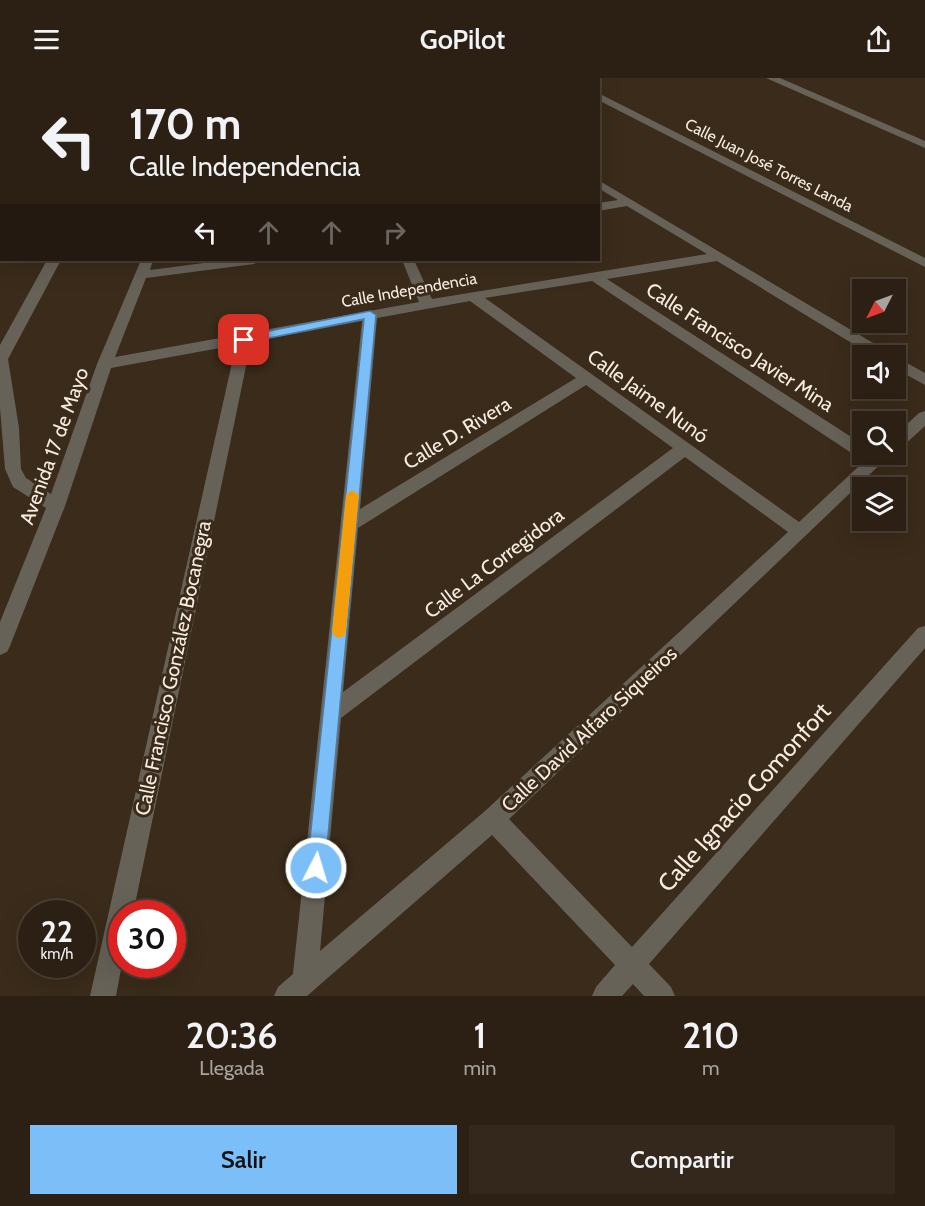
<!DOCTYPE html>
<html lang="es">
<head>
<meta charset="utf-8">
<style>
  body { margin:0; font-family:Cabin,sans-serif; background:#34281d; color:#f1f3f6; height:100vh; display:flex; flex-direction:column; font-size:22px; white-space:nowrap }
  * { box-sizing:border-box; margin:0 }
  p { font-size:20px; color:#a6a3a0 }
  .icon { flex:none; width:33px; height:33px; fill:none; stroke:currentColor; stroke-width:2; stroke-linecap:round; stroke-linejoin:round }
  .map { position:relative; height:918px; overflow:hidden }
  .panel { display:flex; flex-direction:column; background:#2c2014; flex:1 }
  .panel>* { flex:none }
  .hud { position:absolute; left:0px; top:0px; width:600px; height:183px; box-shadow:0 6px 24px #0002,0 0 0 2px #483e34; background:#2c2014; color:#f1f3f6; overflow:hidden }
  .needle { width:39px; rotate:228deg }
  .fabs { position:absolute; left:852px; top:201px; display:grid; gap:12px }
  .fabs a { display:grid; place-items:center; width:54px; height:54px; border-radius:0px; background:#2c2014; box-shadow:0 6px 24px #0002,0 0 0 2px #483e34; font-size:30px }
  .speed { position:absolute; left:18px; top:822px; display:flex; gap:12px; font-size:30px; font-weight:700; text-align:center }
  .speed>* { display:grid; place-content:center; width:78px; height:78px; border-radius:50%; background:#2c2014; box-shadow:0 6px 24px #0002,0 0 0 2px #483e34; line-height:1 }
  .speed small { font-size:15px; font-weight:400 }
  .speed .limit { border:9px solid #d22; background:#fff; color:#111 }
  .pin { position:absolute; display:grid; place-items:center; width:51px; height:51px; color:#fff; margin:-26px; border-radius:12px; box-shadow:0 3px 9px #0006 }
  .me { position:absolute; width:66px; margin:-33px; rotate:5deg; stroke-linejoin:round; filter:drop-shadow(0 0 4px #0008) }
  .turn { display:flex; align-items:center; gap:21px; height:126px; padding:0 30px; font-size:27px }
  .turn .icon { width:78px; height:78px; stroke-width:2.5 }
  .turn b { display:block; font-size:42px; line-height:51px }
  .lanes { display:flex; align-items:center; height:57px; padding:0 30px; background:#0003; justify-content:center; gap:30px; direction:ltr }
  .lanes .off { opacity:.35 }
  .eta { display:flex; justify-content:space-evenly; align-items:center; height:102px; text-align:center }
  .eta b { font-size:36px; font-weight:600; line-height:42px }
  .primary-button { display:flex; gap:12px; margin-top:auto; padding:12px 30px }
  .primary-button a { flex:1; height:69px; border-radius:0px; background:#7bbef8; color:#111; font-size:24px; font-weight:600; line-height:69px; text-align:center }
  .primary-button a+a { background:#34281d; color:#f1f3f6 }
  header { display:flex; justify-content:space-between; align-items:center; height:78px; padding:0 30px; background:#2c2014; font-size:27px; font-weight:600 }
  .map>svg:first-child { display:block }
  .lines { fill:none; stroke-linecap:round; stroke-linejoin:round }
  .street { fill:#676258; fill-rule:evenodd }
  .route { fill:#7bbef8; stroke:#507ca1; stroke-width:1.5 }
  .slow { fill:#f59e0b }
  .labels { text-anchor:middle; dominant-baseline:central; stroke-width:6; stroke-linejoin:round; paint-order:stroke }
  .far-street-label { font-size:16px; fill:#f6ece2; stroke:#3a2b1a }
  .street-label { font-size:20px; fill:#f6ece2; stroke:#3a2b1a }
  .near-street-label { font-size:24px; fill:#f6ece2; stroke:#3a2b1a }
</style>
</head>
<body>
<header><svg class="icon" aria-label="menu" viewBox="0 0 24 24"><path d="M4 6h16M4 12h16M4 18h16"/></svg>GoPilot<svg class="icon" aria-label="share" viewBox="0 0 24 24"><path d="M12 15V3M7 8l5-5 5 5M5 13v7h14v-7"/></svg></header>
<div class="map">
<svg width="925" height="918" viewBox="0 0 925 918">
  <rect width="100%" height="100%" fill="#3a2b1a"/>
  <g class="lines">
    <g class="street">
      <rect x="142" y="0" width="10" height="2"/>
      <rect x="213" y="0" width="10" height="2"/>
      <rect x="306" y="0" width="10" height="2"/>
      <polygon points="417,0 428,0 429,2 418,2"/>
      <polygon points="559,0 571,0 572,2 560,2"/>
      <polygon points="766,0 780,0 925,63 925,70"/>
      <polygon points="598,15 925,180 925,189 598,22"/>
      <polygon points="0,29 2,29 0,36"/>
      <path d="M598,102L890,275L892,278H873L717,183L607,201L862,366V376H869L868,378H856L592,203L485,220L799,444L872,376H891L509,741L632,869L918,550L925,548V570L649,886L671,909L675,918H644L633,906L622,918H592L596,909L615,887L492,757L307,918H274L278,909L293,896L362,243L251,264L133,836H122V886L116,918H90L236,267L111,290L65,428L10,568L7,574L0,577V544L46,430L13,409L5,391L0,330V267L47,182H61L8,281L19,350L21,391L26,400L51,416L97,286L141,182H153L150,192L227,182H261L254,186L146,200L115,279L419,224L402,182H414L432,221L707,176L627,128L598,133V125L618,122L598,110ZM470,223L576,300L360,431L377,240ZM586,307L673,370L343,614L358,450ZM685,379L788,454L485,733L320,873L341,640Z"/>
      <polygon points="896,279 925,295 925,307 896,291"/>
      <polygon points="925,333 925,348 902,369 896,371 896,356 919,335"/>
    </g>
  </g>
  <polygon class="route" points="370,233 376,237 325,790 322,796 316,799 310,796 307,790 364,241 244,265 238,262 244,258"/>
  <polygon class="slow" points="352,412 359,417 346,553 344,558 339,560 334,558 332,553 346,417"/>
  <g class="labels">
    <g class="far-street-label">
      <text transform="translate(769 87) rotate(27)">Calle Juan José Torres Landa</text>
      <text transform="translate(409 212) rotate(-10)">Calle Independencia</text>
    </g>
    <g class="street-label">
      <text transform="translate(740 269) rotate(33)">Calle Francisco Javier Mina</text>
      <text transform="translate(648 318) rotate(36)">Calle Jaime Nunó</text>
      <text transform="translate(457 355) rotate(-31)">Calle D. Rivera</text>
      <text transform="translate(54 368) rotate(-70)">Avenida 17 de Mayo</text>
      <text transform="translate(494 485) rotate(-37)">Calle La Corregidora</text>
      <text transform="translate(173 590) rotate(-78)">Calle Francisco González Bocanegra</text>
      <text transform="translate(589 651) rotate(-43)">Calle David Alfaro Siqueiros</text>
    </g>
    <g class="near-street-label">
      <text transform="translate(744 719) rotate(-48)">Calle Ignacio Comonfort</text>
    </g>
  </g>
</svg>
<div class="fabs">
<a><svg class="needle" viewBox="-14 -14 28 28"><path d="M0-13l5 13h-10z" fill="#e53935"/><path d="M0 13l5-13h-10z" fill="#a6a3a0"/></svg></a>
<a><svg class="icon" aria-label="sound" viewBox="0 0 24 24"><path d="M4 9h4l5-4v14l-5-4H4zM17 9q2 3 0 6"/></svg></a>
<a><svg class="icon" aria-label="search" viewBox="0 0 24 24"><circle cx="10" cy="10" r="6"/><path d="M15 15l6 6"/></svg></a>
<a><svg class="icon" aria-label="layers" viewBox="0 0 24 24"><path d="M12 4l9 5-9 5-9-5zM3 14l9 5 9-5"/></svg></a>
</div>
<div class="speed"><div>22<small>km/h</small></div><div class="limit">30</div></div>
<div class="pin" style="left:244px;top:262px;background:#d93025"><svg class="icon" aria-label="arrive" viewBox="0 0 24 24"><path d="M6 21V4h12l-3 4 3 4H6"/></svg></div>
<svg class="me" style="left:316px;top:790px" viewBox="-20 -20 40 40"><circle r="17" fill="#7bbef8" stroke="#fff" stroke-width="3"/><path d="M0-11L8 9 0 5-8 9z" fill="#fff"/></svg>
<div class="hud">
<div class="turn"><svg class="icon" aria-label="left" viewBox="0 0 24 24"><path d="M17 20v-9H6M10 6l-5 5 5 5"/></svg><div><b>170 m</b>Calle Independencia</div></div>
<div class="lanes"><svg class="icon" aria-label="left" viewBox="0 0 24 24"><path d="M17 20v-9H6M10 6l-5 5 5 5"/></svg><svg class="icon off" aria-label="ahead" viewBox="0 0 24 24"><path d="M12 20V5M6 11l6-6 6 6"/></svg><svg class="icon off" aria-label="ahead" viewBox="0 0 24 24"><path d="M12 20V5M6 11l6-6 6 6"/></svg><svg class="icon off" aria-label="right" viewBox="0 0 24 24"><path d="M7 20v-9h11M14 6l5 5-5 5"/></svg></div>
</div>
</div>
<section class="panel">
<div class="eta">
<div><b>20:36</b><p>Llegada</p></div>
<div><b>1</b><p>min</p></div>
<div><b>210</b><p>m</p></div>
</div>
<div class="primary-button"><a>Salir</a><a>Compartir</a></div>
</section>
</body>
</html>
